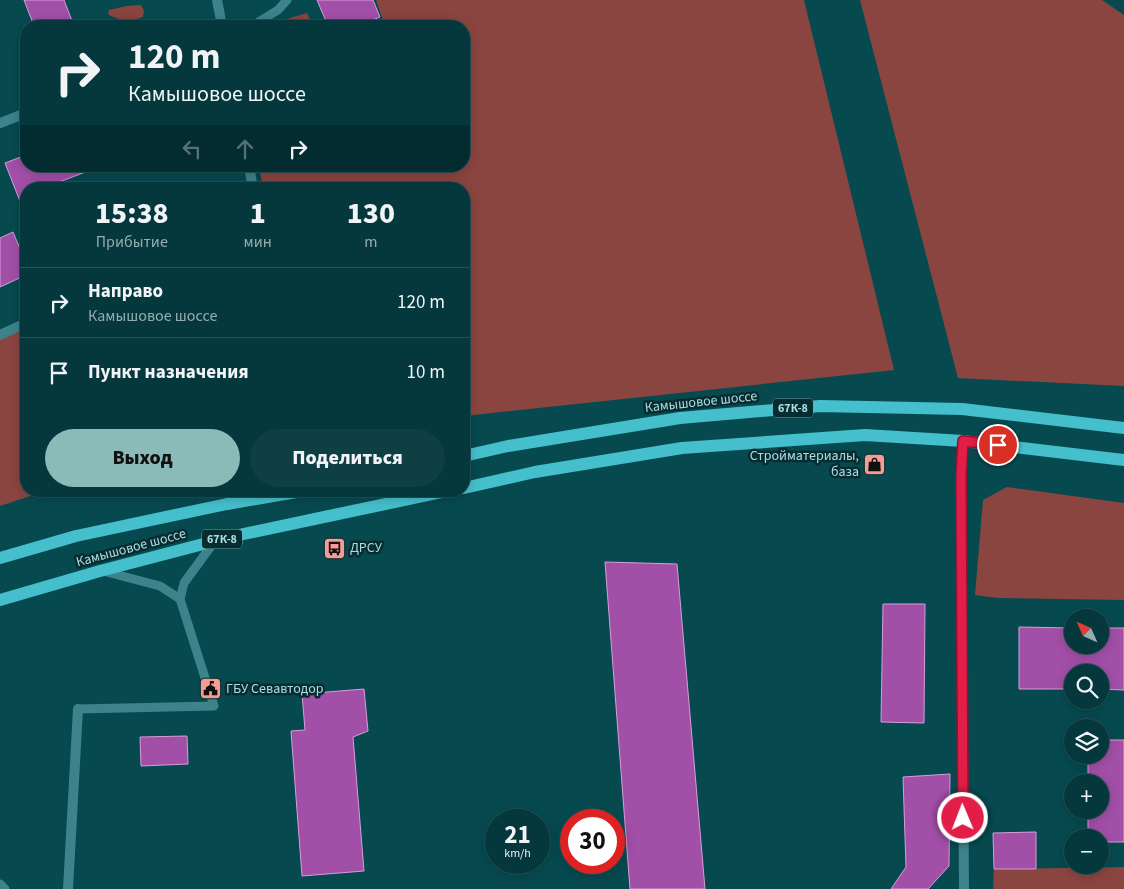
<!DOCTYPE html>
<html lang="ru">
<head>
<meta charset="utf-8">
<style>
  body { margin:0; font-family:"Source Sans 3",sans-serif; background:#0d3f43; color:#f1f3f6; height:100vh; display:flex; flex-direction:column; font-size:19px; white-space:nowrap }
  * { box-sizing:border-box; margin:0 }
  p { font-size:16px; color:#97acaf }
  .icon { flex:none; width:28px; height:28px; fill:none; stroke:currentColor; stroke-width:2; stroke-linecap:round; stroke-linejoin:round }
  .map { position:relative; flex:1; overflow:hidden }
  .drawer { position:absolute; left:20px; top:182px; width:450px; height:315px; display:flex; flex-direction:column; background:#04383c; border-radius:20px; box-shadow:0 2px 12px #0003,0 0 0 1px #255256 }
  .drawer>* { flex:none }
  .guide { position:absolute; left:20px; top:20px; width:450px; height:152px; border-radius:20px; box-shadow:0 2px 12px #0003,0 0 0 1px #255256; background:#04383c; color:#f1f3f6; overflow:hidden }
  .needle { width:32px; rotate:315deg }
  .controls { position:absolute; left:1064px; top:609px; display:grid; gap:10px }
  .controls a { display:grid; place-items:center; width:45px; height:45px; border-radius:50%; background:#04383c; box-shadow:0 2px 12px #0003,0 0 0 1px #255256; font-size:25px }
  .speed { position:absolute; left:485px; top:809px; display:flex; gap:10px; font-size:25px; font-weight:700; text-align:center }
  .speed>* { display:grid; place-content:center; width:65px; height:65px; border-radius:50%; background:#04383c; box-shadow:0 2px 12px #0003,0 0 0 1px #255256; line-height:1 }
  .speed small { font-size:12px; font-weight:400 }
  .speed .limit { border:8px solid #d22; background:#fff; color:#111 }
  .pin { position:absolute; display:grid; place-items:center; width:42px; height:42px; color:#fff; margin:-21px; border:2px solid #fff; border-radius:50%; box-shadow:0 1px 5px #0007 }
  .me { position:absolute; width:55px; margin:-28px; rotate:359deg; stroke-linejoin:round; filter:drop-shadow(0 0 4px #0008) }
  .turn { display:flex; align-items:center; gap:18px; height:105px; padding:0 25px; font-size:22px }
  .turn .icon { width:65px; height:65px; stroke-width:2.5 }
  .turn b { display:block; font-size:35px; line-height:42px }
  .lanes { display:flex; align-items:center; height:48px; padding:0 25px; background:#0003; justify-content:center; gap:25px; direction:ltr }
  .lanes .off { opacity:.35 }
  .eta { display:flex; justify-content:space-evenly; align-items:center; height:85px; text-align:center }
  .eta b { font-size:30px; font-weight:800; line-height:35px }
  .primary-button { display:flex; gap:10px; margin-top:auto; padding:10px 25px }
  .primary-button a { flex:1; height:58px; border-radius:30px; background:#8bbbb9; color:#111; font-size:20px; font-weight:800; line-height:58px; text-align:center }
  .primary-button a+a { background:#0d3f43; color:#f1f3f6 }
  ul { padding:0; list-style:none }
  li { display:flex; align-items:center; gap:15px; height:70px; padding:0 25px; border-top:1px solid #255256 }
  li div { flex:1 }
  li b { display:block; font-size:19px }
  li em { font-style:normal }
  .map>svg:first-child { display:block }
  .green { fill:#8b4540 }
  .building { fill:#a24fa7; stroke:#d79ed9 }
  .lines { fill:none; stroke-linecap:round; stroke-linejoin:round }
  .service { stroke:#3d838b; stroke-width:9 }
  .minor { stroke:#3d838b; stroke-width:10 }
  .primary { stroke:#45bfcc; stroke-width:12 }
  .route-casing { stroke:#92132f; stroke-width:12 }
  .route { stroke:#e11d48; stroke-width:9 }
  .labels { text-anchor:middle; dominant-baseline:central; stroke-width:5; stroke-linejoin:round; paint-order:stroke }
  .shield { fill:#082d31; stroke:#7aa8ad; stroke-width:1 }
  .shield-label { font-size:12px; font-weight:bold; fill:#abdce2 }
  .street-label { font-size:14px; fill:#abdce2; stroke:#082d31 }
  .poi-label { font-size:14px; fill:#abdce2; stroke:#082d31; text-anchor:start }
</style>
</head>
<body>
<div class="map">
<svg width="1124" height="889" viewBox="0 0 1124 889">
  <rect width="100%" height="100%" fill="#064a50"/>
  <g class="green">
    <polygon points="376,0 804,0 894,370 464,416 464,189 263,189 259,166 464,166 464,26 385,26"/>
    <polygon points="860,0 1102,0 1124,15 1124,386 958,378"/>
    <path d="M141,5L144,11L143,17C133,21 117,21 108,14L109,10L127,6Z"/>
    <polygon points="307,13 313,26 263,26"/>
    <polygon points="26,318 26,491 45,491 0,506 0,332"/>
    <polygon points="1007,487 1124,503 1124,600 998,598 975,595 983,500"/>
    <polygon points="1124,867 1124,889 993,889 994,869"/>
  </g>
  <g class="building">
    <polygon points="24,0 64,0 74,26 34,26"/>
    <polygon points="317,0 373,0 380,17 357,26 328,26"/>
    <polygon points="26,155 26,166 95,166 96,168 41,189 26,189 26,214 25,214 5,163"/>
    <polygon points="13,232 26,263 26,275 0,287 0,238"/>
    <polygon points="605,562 677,564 705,889 630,889"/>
    <polygon points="883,604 925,604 924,723 881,722"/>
    <polygon points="1019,627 1072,628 1072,645 1100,645 1100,628 1124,628 1124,690 1100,689 1100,672 1072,672 1072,689 1019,689"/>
    <polygon points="364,689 368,731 353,737 364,871 302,876 291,731 305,730 302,694"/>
    <polygon points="187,736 188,764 141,766 140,737"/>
    <polygon points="1100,740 1124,740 1124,842 1100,842 1100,838 1088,838 1088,810 1100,810 1100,782 1088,782 1088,755 1100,755"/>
    <polygon points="950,774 949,866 928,889 891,889 906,867 903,777"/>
    <polygon points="1036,832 1036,869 994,869 993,833"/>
  </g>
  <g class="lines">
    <g class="service">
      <polyline points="252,26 278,10 287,0"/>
      <polyline points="103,571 160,586 180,599"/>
      <polyline points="78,709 214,706 180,599 184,583 214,542"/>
      <polyline points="0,884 5,889"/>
    </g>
    <g class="minor">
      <polyline points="217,0 222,26"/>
      <polyline points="0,123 26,113"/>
      <polyline points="249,166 253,189"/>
      <polyline points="0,335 26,323"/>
      <polyline points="963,441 961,477 964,889"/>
      <polyline points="68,889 78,709"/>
    </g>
    <g class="primary">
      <polyline points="464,456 508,446 680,418 820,406 962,409 1124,428"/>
      <polyline points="464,488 535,472 682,448 865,435 963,441 1124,460"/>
      <polyline points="0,558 76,536 227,504 302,491"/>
      <polyline points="0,600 100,571 234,536 447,491"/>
    </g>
  </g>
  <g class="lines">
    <defs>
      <polyline id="route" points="963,818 961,477 963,441 998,445"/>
    </defs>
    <use href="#route" class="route-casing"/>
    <use href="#route" class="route"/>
  </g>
  <defs>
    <symbol id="shop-square" viewBox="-11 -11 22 22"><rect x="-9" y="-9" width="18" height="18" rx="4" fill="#f59c94" stroke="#082d31"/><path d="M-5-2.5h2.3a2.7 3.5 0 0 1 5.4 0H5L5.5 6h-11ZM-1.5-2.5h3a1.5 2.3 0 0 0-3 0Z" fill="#111"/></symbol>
    <symbol id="bus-square" viewBox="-11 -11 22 22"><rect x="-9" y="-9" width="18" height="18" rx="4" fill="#f59c94" stroke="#082d31"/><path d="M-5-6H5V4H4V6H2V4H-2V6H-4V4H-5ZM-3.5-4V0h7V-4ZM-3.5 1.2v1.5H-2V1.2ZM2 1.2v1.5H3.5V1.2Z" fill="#111"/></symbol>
    <symbol id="civic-square" viewBox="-11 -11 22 22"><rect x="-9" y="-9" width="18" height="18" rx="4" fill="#f59c94" stroke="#082d31"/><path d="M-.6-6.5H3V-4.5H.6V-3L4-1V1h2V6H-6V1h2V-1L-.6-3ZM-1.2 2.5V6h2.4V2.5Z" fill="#111"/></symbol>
  </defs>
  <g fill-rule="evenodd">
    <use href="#shop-square" x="862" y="452" width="25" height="25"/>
    <use href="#bus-square" x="322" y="536" width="25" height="25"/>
    <use href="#civic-square" x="198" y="676" width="25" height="25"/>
  </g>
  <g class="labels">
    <g class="shield">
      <rect x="773" y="398.5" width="40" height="19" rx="4"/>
      <rect x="202" y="529.5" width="40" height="19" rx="4"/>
    </g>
    <g class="shield-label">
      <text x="793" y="408">67К-8</text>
      <text x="222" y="539">67К-8</text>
    </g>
    <g class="street-label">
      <text transform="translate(701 402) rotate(-6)">Камышовое шоссе</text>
      <text transform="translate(131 548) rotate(-15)">Камышовое шоссе</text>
    </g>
    <g class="poi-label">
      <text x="859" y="456" text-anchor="end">Стройматериалы,<tspan x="859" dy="16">база</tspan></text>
      <text x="350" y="548">ДРСУ</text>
      <text x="226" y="689">ГБУ Севавтодор</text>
    </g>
  </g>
</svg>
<div class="controls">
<a><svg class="needle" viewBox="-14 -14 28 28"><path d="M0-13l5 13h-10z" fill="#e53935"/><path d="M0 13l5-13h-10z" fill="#97acaf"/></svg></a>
<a><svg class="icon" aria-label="search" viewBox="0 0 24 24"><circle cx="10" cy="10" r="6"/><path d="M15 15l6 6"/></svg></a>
<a><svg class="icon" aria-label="layers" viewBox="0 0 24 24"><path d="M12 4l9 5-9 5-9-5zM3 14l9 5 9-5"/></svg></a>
<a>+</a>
<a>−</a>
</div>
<div class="speed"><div>21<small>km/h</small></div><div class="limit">30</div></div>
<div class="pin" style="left:998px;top:445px;background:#d93025"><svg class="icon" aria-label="arrive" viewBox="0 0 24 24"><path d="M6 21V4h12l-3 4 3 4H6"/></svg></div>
<svg class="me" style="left:963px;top:818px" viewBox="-20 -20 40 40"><circle r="17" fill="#e11d48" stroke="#fff" stroke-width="3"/><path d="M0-11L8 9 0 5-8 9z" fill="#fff"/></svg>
<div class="guide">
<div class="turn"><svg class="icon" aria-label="right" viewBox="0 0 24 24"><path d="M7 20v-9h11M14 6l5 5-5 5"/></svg><div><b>120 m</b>Камышовое шоссе</div></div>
<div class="lanes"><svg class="icon off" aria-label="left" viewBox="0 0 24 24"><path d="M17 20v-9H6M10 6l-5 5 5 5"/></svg><svg class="icon off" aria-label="ahead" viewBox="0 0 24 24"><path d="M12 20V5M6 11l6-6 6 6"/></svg><svg class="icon" aria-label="right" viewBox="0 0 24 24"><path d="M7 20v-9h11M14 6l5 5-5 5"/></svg></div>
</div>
<section class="drawer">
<div class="eta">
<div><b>15:38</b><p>Прибытие</p></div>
<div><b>1</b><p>мин</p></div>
<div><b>130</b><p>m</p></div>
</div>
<ul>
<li><svg class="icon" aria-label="right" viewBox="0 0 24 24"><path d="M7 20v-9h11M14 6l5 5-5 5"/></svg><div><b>Направо</b><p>Камышовое шоссе</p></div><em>120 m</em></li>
<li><svg class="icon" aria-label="arrive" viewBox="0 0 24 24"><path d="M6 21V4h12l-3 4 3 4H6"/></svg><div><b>Пункт назначения</b></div><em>10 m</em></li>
</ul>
<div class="primary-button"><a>Выход</a><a>Поделиться</a></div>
</section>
</div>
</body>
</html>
